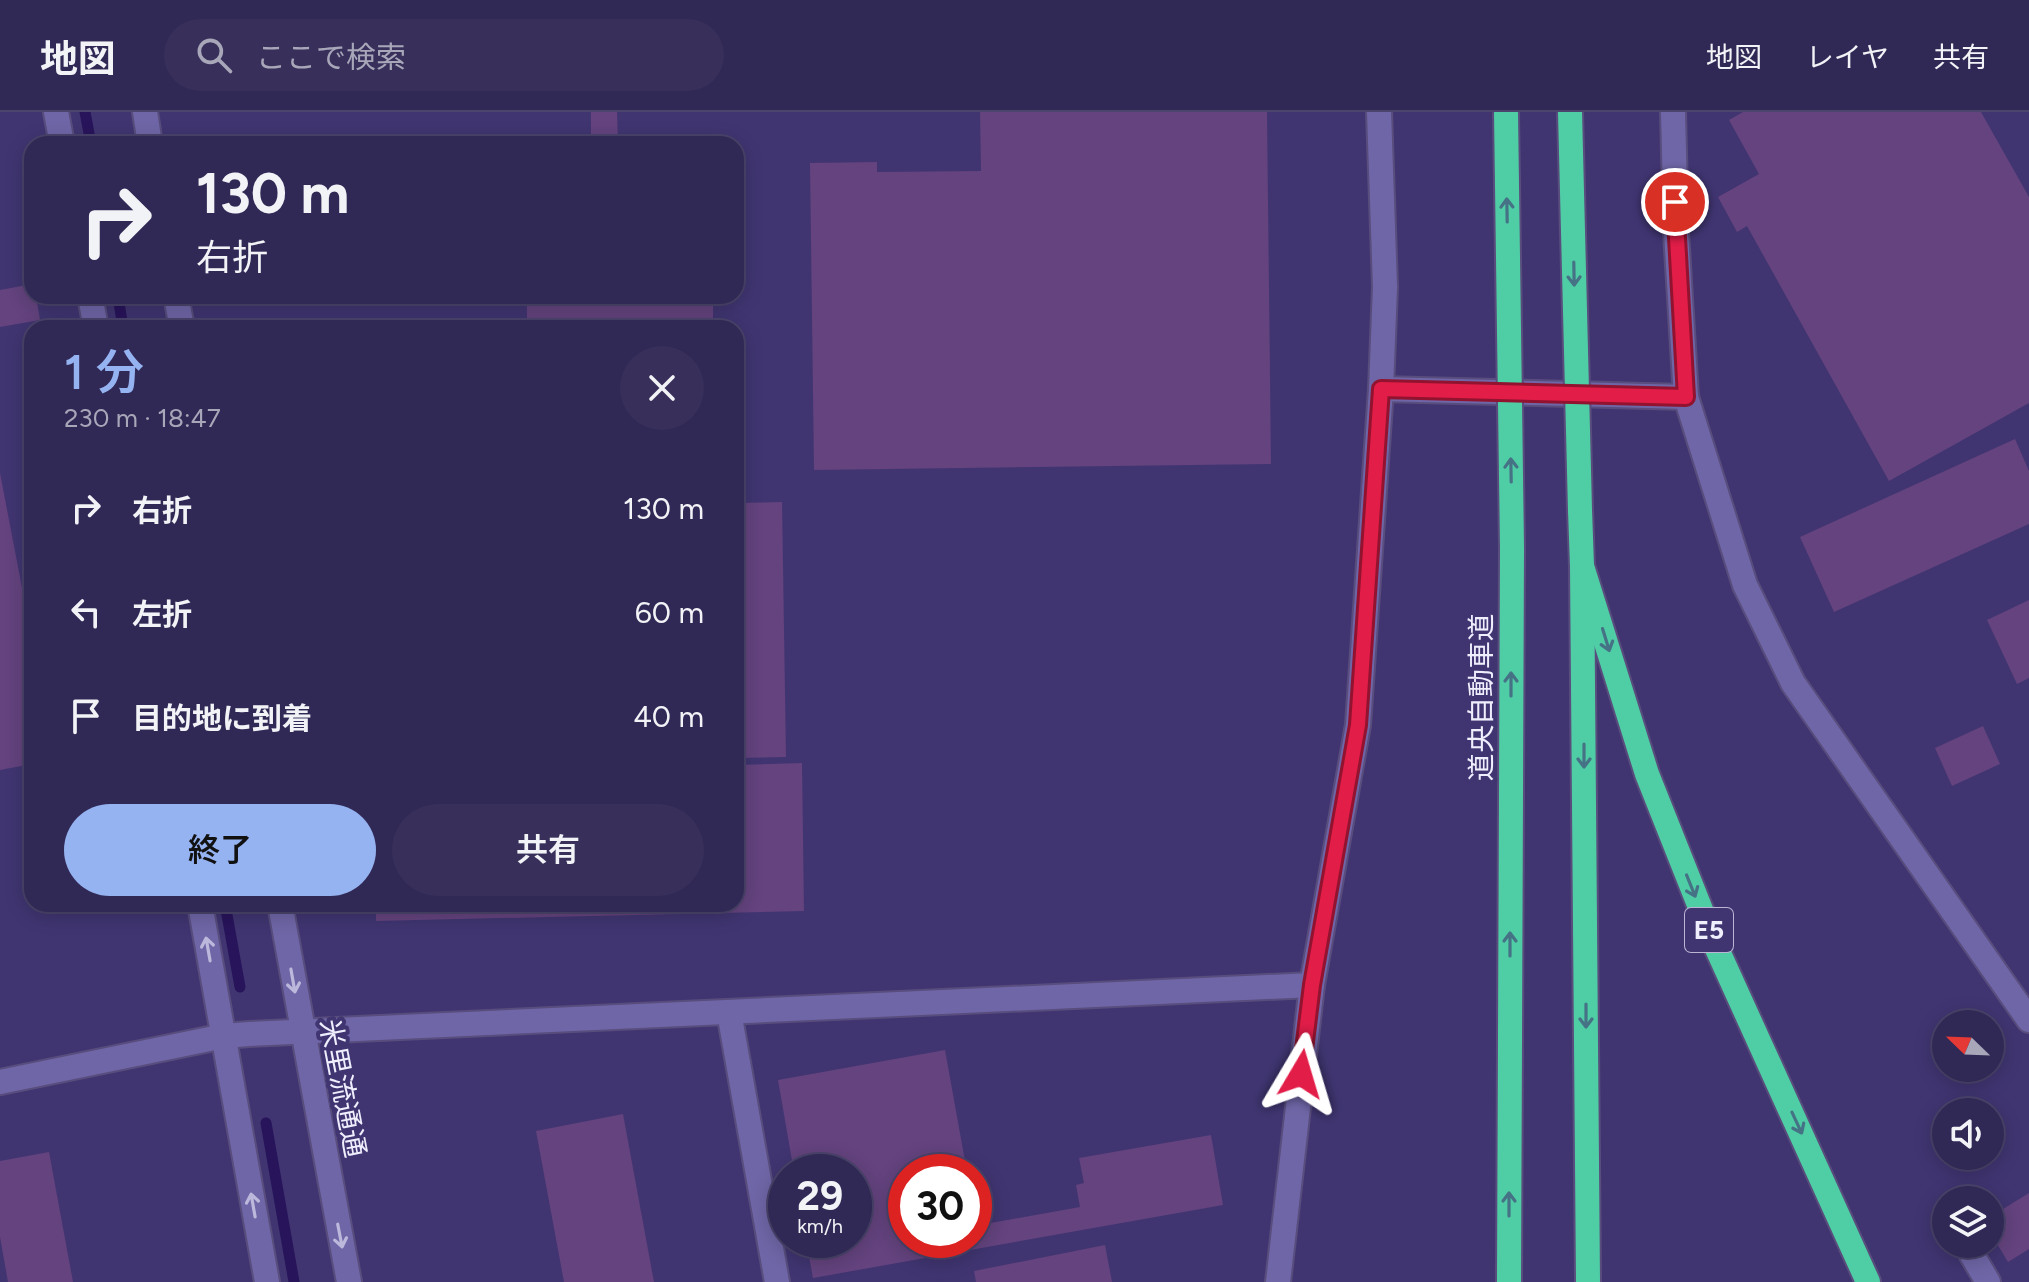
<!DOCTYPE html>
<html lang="ja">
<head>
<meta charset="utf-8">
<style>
  body { margin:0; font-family:Figtree,"Noto Sans JP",sans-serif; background:#38305b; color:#f1f3f6; height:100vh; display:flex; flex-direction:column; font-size:30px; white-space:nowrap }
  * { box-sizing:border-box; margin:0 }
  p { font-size:26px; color:#a8a6b9 }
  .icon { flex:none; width:44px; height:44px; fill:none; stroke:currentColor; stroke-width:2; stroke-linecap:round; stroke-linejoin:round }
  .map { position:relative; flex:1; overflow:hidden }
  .drawer { position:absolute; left:24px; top:208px; width:720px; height:592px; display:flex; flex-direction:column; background:#302855; border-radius:24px; box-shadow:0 4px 20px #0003,0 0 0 2px #4b446c }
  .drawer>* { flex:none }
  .banner { position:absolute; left:24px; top:24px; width:720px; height:168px; border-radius:24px; box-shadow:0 4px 20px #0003,0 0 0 2px #4b446c; background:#302855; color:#f1f3f6; overflow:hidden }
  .needle { width:52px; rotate:293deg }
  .fabs { position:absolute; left:1932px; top:898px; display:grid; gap:16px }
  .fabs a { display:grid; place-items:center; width:72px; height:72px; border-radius:50%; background:#302855; box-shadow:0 4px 20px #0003,0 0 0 2px #4b446c; font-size:40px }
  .speed { position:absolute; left:768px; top:1042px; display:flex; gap:16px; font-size:40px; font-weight:700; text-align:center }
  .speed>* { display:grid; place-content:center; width:104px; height:104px; border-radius:50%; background:#302855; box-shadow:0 4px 20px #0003,0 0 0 2px #4b446c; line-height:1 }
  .speed small { font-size:20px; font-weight:400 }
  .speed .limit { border:12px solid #d22; background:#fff; color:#111 }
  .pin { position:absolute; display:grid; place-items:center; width:68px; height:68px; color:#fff; margin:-34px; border:4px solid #fff; border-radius:50%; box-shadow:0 2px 8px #0007 }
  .me { position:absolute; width:88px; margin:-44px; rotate:7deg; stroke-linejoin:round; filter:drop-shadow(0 0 6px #0008) }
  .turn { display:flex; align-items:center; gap:28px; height:168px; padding:0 40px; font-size:36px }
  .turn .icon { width:104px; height:104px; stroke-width:2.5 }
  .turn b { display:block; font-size:56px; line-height:68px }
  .round { display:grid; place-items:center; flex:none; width:84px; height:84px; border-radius:42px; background:#38305b }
  .summary { display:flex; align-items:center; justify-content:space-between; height:136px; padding:0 40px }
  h1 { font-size:48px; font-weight:600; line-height:60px; color:#95b2f1 }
  .cta { display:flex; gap:16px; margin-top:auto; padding:16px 40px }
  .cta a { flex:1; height:92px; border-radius:48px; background:#95b2f1; color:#111; font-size:32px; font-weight:600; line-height:92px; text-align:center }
  .cta a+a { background:#38305b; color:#f1f3f6 }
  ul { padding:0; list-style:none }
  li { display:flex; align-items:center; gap:24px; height:104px; padding:0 40px }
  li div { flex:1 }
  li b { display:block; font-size:30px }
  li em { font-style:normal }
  header { display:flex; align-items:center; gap:48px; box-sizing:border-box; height:112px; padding:0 40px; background:#302855; border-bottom:2px solid #4b446c }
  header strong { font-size:38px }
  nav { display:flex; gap:44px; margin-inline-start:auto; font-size:28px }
  .search { width:560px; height:72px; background:#38305b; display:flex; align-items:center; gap:20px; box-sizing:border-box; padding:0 28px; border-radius:44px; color:#a8a6b9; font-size:30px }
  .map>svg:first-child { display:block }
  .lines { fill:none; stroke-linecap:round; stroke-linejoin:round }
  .stream { stroke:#28145b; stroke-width:11 }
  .building { fill:#64437e }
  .minor-casing { stroke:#584d7d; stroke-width:28 }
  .highway-casing { stroke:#584d7d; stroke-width:28 }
  .minor { stroke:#6f66a7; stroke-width:24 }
  .highway { stroke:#4fcea6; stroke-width:24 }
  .highway-bridge-casing { stroke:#584d7d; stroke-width:28; stroke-linecap:butt }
  .highway-bridge { stroke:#4fcea6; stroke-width:24 }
  .oneway { stroke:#467286 }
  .oneway2 { stroke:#bcb8db }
  .route-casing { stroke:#92132f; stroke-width:20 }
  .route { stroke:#e11d48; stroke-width:14 }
  .labels { text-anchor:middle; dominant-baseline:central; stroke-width:8; stroke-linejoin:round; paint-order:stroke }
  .shield { fill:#403571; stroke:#bab6d3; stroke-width:2 }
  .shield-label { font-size:26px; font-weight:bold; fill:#efeefd }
  .street-label { font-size:28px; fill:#efeefd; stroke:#403571 }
</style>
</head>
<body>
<header>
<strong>地図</strong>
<div class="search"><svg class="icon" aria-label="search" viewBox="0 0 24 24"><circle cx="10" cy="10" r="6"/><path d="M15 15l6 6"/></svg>ここで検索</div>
<nav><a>地図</a><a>レイヤ</a><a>共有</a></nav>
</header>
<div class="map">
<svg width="2029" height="1170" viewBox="0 0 2029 1170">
  <rect width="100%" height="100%" fill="#403571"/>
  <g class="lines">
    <g class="stream">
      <polyline points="85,0 91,32"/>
      <polyline points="118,184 123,216"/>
      <polyline points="225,792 240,875"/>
      <polyline points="266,1011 294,1170"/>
    </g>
  </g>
  <g class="building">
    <polygon points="591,0 617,0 618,32 591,32"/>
    <polygon points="980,0 1267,0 1271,352 814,358 810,51 877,50 877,60 981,59"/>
    <polygon points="1743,0 1981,0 2029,85 2029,291 1889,369 1747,114 1737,120 1718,85 1759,62 1729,8"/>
    <polygon points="32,172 32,184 36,184 40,208 0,215 0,178"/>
    <rect x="527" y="184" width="186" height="32"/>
    <polygon points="2015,327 2029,359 2029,412 1834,500 1800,425"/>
    <polygon points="0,361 32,528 32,652 0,658"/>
    <polygon points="782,390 786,645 736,646 736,391"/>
    <polygon points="2029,488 2029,566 2017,572 1987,508"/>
    <polygon points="1983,614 2000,652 1952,674 1935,636"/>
    <polygon points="802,651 804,799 376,809 376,792 736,792 736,653"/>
    <polygon points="945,938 967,1060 906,1060 906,1128 974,1128 974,1114 1080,1095 1076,1073 1084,1071 1079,1046 1211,1023 1223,1093 813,1166 806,1128 854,1128 854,1060 794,1060 778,968"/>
    <polygon points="623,1002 654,1170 564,1170 536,1019"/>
    <polygon points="49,1040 73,1170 8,1170 0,1125 0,1049"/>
    <polygon points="2029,1081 2029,1137 2008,1150 1990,1120 1990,1105"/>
    <polygon points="1105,1133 1112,1170 976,1170 974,1159"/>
  </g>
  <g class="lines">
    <defs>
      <g id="minor">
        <polyline points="56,0 62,32"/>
        <polyline points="145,0 150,32"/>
        <polyline points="1673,0 1676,120 1686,285 1745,473 1793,571 2029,908"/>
        <polyline points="90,184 96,216"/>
        <polyline points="176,184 182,216"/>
        <polyline points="1381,277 1686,285"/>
        <polyline points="200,792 267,1170"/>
        <polyline points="280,792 349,1170"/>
        <polyline points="729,900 777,1170"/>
        <polyline points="0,970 224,924 249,922 1312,873"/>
        <polyline points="1972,1143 1988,1170"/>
        <polyline points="1278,1170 1312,873 1358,613 1381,277 1385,175 1379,0"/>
      </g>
      <g id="highway">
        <polyline points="1580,398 1582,454 1588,1170"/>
        <polyline points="1582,454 1647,662 1713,828 1868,1170"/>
        <polyline points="1509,1170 1512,436"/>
      </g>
    </defs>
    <use href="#minor" class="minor-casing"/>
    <use href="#highway" class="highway-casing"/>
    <use href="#minor" class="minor"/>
    <use href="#highway" class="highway"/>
    <defs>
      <g id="highway-bridge">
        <polyline points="1506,0 1512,436"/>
        <polyline points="1570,0 1580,398"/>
      </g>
    </defs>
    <use href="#highway-bridge" class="highway-bridge-casing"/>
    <use href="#highway-bridge" class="highway-bridge"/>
  </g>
  <defs><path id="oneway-shaft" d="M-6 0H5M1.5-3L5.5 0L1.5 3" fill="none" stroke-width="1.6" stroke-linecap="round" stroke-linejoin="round" transform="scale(2)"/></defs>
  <g class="oneway">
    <use href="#oneway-shaft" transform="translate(1507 98) rotate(-91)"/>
    <use href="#oneway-shaft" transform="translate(1574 162) rotate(89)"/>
    <use href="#oneway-shaft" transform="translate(1511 358) rotate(-91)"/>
    <use href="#oneway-shaft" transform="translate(1606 528) rotate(73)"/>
    <use href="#oneway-shaft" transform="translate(1511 572) rotate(-90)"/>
    <use href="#oneway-shaft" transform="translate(1584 644) rotate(90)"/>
    <use href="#oneway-shaft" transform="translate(1691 774) rotate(68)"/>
    <use href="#oneway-shaft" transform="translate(1510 832) rotate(-90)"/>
    <use href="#oneway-shaft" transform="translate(1586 904) rotate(90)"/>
    <use href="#oneway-shaft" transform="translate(1797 1011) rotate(65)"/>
    <use href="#oneway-shaft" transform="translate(1509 1092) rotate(-90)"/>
  </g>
  <g class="oneway2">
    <use href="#oneway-shaft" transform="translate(208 837) rotate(-100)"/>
    <use href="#oneway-shaft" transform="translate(293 869) rotate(80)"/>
    <use href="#oneway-shaft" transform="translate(253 1093) rotate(-100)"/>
    <use href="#oneway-shaft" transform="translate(340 1124) rotate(79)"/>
  </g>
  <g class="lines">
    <defs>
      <polyline id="route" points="1301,962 1312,873 1358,613 1381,277 1686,285 1675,90"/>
    </defs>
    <use href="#route" class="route-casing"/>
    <use href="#route" class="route"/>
  </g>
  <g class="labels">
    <rect class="shield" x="1685" y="796" width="48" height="44" rx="6"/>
    <g class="shield-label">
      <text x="1709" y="818">E5</text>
    </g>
    <g class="street-label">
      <text transform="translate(1481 585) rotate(-90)">道央自動車道</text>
      <text transform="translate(343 976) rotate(79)">米里流通通</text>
    </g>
  </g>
</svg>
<div class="fabs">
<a><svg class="needle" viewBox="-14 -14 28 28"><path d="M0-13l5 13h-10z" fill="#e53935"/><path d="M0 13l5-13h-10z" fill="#a8a6b9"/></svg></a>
<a><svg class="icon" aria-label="sound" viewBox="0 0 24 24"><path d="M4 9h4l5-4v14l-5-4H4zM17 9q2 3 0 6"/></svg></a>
<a><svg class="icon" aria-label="layers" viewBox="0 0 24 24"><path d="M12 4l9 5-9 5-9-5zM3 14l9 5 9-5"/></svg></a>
</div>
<div class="speed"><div>29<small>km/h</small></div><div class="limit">30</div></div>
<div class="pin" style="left:1675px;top:90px;background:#d93025"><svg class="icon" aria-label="arrive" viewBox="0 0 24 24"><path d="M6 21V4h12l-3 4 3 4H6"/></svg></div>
<svg class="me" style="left:1301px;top:962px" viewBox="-20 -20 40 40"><path d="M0-17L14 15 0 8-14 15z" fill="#e11d48" stroke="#fff" stroke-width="4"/></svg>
<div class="banner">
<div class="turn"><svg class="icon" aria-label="right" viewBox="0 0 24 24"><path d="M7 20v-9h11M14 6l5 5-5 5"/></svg><div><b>130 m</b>右折</div></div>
</div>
<section class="drawer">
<div class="summary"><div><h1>1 分</h1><p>230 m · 18:47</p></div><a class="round"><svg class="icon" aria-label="close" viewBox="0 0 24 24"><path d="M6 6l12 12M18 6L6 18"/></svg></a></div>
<ul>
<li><svg class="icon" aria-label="right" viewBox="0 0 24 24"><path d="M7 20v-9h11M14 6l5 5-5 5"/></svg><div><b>右折</b></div><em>130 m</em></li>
<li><svg class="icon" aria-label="left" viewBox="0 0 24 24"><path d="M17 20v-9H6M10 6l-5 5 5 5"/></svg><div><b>左折</b></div><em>60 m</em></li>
<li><svg class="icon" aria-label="arrive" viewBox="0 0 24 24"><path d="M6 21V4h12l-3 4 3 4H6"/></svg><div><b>目的地に到着</b></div><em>40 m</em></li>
</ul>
<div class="cta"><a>終了</a><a>共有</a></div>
</section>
</div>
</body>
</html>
